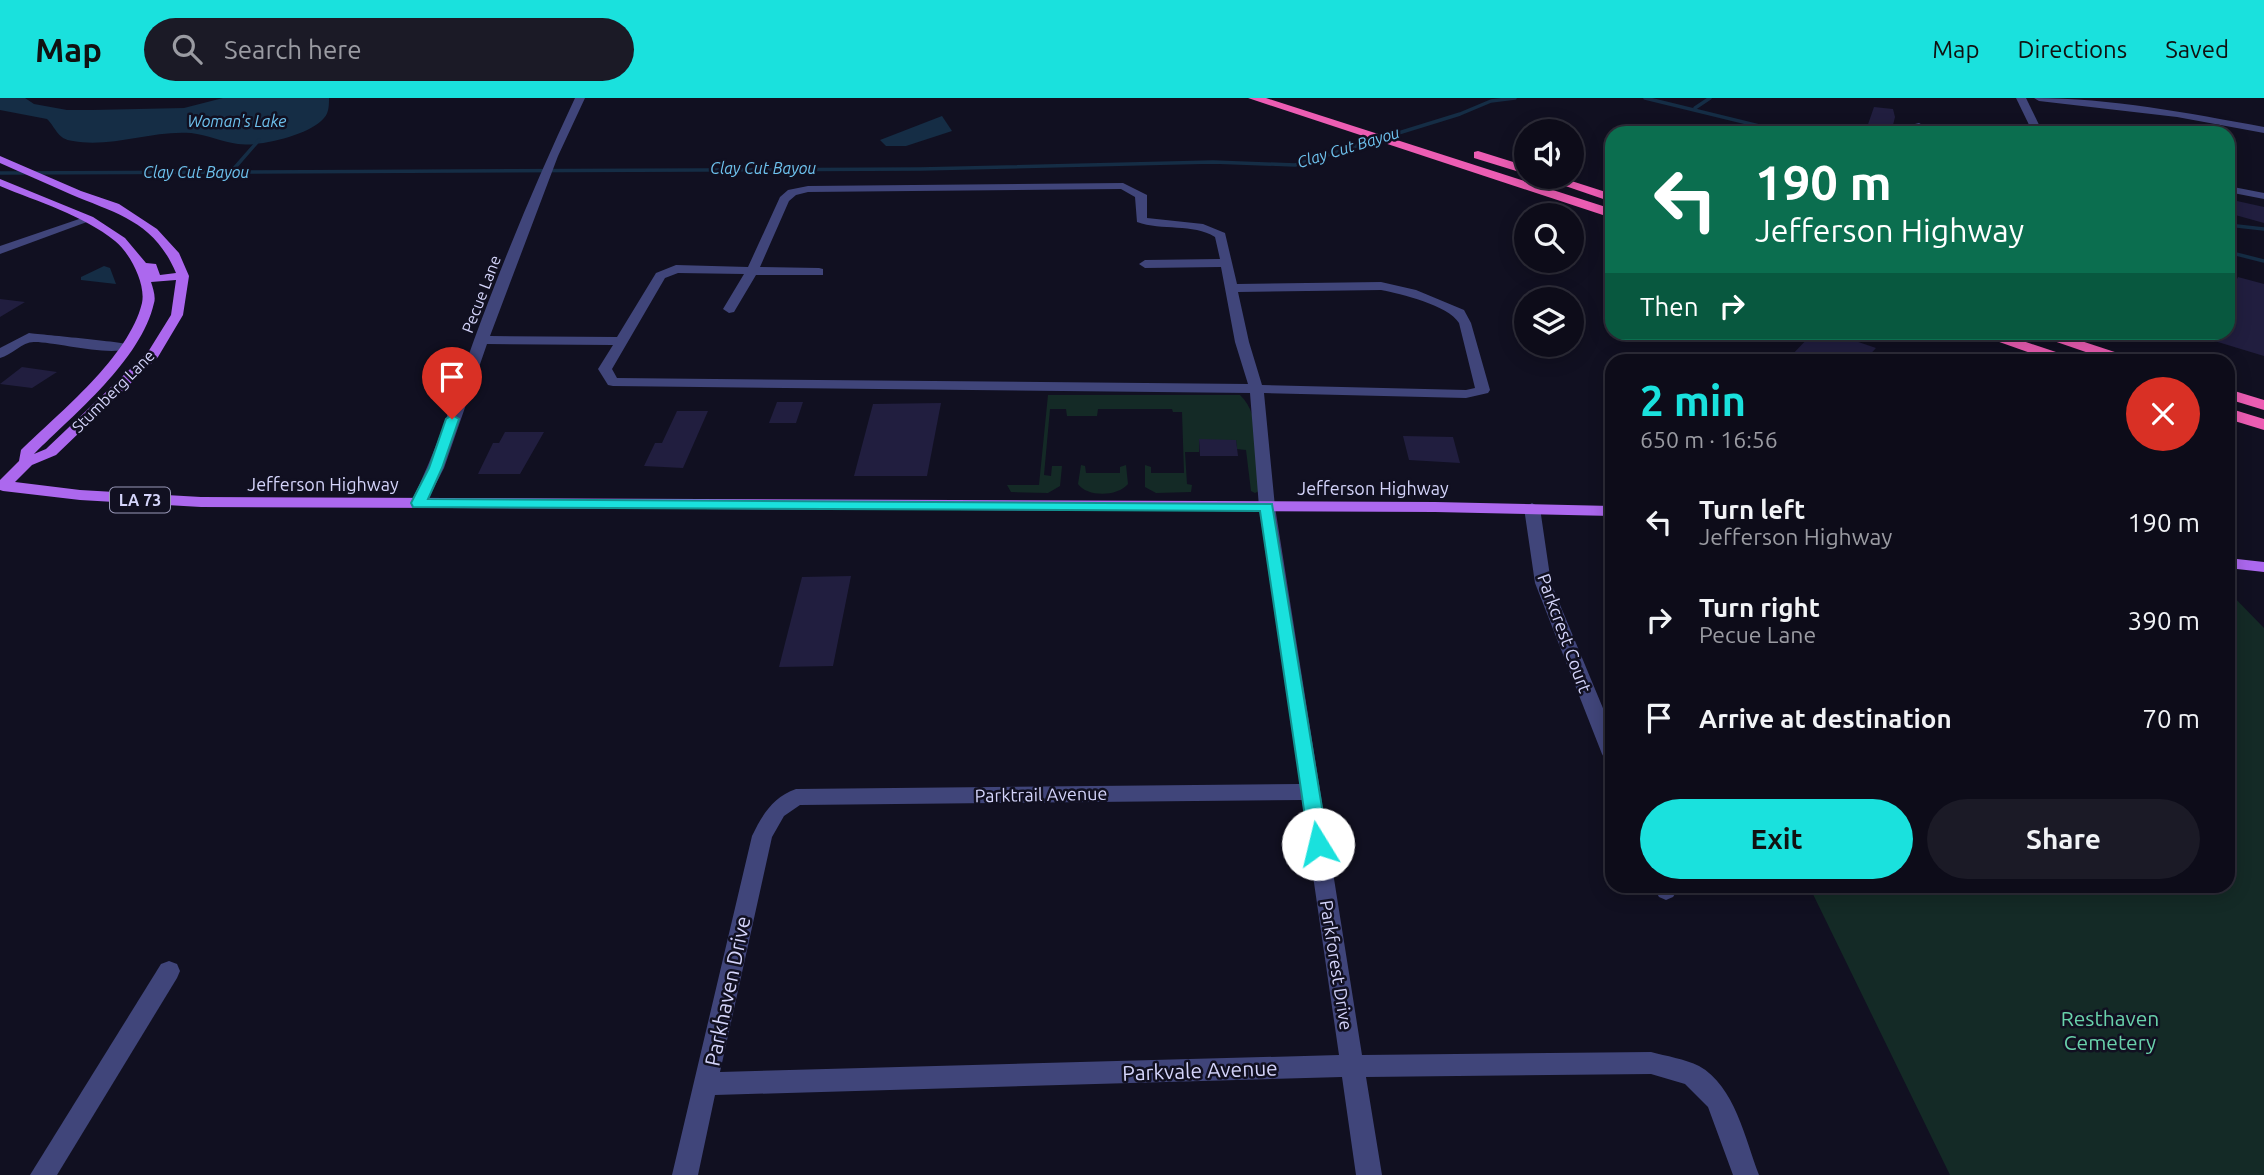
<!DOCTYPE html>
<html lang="en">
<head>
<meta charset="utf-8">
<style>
  body { margin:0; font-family:Ubuntu,sans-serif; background:#1b1a26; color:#f1f3f6; height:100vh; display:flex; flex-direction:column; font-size:26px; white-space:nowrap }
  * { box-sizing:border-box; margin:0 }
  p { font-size:23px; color:#9a9ba2 }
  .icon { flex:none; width:38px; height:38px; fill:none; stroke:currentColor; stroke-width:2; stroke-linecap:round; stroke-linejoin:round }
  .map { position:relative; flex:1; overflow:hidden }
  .drawer { position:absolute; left:1605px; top:256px; width:630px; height:539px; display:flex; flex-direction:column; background:#0d0c19; border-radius:21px; box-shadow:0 4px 18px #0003,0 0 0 2px #2d2c38 }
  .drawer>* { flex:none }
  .top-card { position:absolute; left:1605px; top:28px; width:630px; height:214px; border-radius:21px; box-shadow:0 4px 18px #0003,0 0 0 2px #2d2c38; background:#0b6e4f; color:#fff; overflow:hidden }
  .fabs { position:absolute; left:1514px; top:21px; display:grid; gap:14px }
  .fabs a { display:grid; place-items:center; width:70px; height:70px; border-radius:50%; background:#0d0c19; box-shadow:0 4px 18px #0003,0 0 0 2px #2d2c38; font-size:35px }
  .pin { position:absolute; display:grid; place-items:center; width:60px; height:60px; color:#fff; margin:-72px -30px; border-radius:50% 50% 50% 0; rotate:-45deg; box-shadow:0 0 7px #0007 }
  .pin .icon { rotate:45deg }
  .me { position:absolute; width:77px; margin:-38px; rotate:351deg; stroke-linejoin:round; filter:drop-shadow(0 0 5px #0008) }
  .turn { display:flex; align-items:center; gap:24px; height:147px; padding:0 35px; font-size:32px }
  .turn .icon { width:91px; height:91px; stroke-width:2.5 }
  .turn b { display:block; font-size:49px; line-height:60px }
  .then { display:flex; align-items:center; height:66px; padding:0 35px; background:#0003; gap:14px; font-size:26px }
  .round { display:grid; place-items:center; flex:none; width:74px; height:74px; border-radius:37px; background:#1b1a26 }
  .overview { display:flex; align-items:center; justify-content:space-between; height:119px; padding:0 35px }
  h1 { font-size:42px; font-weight:600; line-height:52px; color:#1ae1dd }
  .cta { display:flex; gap:14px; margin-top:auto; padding:14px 35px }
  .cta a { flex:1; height:80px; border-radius:42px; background:#1ae1dd; color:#111; font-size:28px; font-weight:600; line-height:80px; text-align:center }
  .cta a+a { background:#1b1a26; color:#f1f3f6 }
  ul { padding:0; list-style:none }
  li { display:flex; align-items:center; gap:21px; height:98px; padding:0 35px }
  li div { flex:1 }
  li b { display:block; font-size:26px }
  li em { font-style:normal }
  header { display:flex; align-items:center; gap:42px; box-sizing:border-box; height:98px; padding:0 35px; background:#1ae1dd; color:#111 }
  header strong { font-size:33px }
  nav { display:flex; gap:38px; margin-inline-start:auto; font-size:24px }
  .search { width:490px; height:63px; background:#1b1a26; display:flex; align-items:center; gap:18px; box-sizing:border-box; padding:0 24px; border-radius:38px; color:#9a9ba2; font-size:26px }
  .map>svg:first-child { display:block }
  .green { fill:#142a26 }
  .water { fill:#152d45 }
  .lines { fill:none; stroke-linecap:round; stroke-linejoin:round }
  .stream { stroke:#152d45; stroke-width:3.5 }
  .building { fill:#211e3f }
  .minor { fill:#40457a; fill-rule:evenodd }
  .major { fill:#ac68ee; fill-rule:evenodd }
  .highway { fill:#ec5db3; fill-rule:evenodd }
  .route { fill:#1ae1dd; stroke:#119290; stroke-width:2 }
  .labels { text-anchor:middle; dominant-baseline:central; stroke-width:5; stroke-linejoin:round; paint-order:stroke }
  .far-water-label { font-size:16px; font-style:italic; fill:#6ec2ee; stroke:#111021 }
  .far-street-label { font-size:16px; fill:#d4d4fa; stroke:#111021 }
  .shield { fill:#111021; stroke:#9a99b9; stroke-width:2 }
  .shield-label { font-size:16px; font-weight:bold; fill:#d4d4fa }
  .street-label { font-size:18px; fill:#d4d4fa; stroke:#111021 }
  .near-street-label { font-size:21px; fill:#d4d4fa; stroke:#111021 }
  .near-park-label { font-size:21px; fill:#69d2ab; stroke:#111021 }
</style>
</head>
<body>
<header>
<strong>Map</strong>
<div class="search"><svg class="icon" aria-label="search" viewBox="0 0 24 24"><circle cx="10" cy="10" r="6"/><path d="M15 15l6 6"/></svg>Search here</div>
<nav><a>Map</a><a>Directions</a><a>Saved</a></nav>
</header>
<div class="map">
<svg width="2264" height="1077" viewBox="0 0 2264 1077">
  <rect width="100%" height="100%" fill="#111021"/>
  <g class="green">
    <path d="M1048,297H1240C1263,318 1255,363 1259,393L1255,395L1251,393L1246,352L1237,351L1236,342H1199V354H1185L1187,386L1192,387L1191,394L1156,395L1145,389V367L1151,369V375H1184L1182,314H1173L1172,311H1098L1097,318H1067L1066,311H1050L1044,377L1051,378L1052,368H1062L1060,388L1048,395L1011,394L1007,387H1039Z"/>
    <path d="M1081,367L1085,368L1086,375H1120V369L1126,367L1128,386C1117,399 1087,399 1078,386Z"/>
    <polygon points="2228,493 2264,530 2264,1077 1950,1077 1809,788 2228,788"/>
  </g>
  <g class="water">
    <path d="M0,0H25L34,6L67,12H92L184,10L223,0H329C329,7 329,15 324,20C310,37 260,49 238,46C223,44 207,37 191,35C152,32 112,50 73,43C57,41 57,31 47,21L0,12Z"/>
    <polygon points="942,18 952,33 906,48 886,48 880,42"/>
    <polygon points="104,168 110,170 116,186 81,182 81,179"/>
  </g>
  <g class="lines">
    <g class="stream">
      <polyline points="1645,0 1788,35"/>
      <polyline points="1695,10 1710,0"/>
      <polyline points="231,74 259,42"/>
      <polyline points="0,75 920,71 1213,64 1295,67 1460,16 1491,3 1515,0"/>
      <polyline points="2228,127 2264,131"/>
      <polyline points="2228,154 2264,163"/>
    </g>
  </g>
  <g class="building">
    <polygon points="1874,9 1893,11 1895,19 1891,35 1865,35"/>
    <polygon points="2228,101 2264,109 2264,125 2228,115"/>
    <polygon points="2238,179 2264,186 2264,258 2198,238 2199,234 2228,234 2228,199"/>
    <polygon points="0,201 25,204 0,219"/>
    <polygon points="1814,234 1829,234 1876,250 1865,262 1787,262"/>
    <polygon points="22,269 57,274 32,290 0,286"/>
    <polygon points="777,304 803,304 796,325 769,325"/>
    <polygon points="941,305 927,378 854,378 873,306"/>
    <polygon points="677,313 708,313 683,370 644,368 655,345 662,345"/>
    <polygon points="505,334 544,334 520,376 478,376 493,345 499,345"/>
    <polygon points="1403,338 1453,339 1460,365 1409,362"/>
    <polygon points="1199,341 1236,342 1238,358 1200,358"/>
    <polygon points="851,478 833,568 779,569 802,479"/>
  </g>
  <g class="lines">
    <g class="minor">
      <path d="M575,0H585L558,58L490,238L617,239L656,175L676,167L748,169L780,99L788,92L808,88L1123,85L1147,97V120L1203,126L1225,135L1237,186L1381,184L1416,192L1464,212L1471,225L1490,292L1488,295L1466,300L1264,295L1275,409L1362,957L1651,954C1666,958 1685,961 1699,968C1735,988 1745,1041 1759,1077H1733L1708,1009L1685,986L1651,976L1366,979L1382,1077H1356L1342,979L715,997L698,1077H672L752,738C762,717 773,699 796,691L1300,686L1259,409L1250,295L613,288L608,287L598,271L613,247L487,246L444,370L424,409H412L410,406C437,353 454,297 474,242C504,160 538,79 575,0ZM1121,91L1135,99L1137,124C1162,133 1193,125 1215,139L1220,161L1145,162L1139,166L1145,170L1221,169L1235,244L1248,286L617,280L612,271L665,180L678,175L744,176L723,211L729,215L734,214L756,177H823V171L819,170L760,169L789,103L796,97L808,94ZM1381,192C1401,196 1448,207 1459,225L1475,290L1466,292L1262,287L1249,244L1238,194ZM1302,702L1339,957L720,974L772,739L784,718L800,707Z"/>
      <polygon points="2016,0 2026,0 2043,35 2033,35"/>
      <path d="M2034,0C2111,0 2188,15 2264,29V35L2177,19L2039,3Z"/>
      <polygon points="1919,25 1924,28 1922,35 1912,35 1915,26"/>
      <polygon points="2228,88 2264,95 2264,101 2228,94"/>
      <polygon points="85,119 95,121 0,156 0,148"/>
      <path d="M29,235C44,237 129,244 134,248C117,261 57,244 35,244C23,243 12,257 0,260V250Z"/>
      <polygon points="1532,405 1540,410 1551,485 1612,632 1612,663 1605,661 1602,656 1535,485 1524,410"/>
      <polygon points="1653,788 1674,788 1677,793 1673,799 1666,802 1659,799"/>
      <polygon points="169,863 177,866 180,873 177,880 57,1077 30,1077 161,866"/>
    </g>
    <g class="major">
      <path d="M0,58L81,93L119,106L157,131L179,155L189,178L183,217L158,259L56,357L32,367L15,384L80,392L201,399L1435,404L1612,408V418L1435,414L201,409L80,402L3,393L0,392V382L19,363L21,352C60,314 129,259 142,205C146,186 130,155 115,143C83,117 38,104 0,88V81L93,119L125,140L146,165L156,166L160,177L176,175C154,123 117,116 70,96C47,86 23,75 0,65ZM176,182L171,217L148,254L46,351L34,356C74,316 141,262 154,205C156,199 153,190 151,184Z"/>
      <polygon points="2228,460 2264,464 2264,474 2228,470"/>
    </g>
    <g class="highway">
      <polygon points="1248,0 1266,0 1612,111 1612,120"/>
      <polygon points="1478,53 1526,68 1526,76 1474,60 1474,54"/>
      <polygon points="1539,79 1559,79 1612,96 1612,104"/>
      <polygon points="1971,234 1996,234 2071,259 2073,262 2050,262"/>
      <polygon points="2028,234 2054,234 2130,259 2132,262 2109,262"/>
      <polygon points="2228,291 2264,302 2264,312 2228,301"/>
      <polygon points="2228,310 2264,321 2264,332 2228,321"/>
    </g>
  </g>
  <polygon class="route" points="452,317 459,321 442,370 428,401 1272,406 1328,746 1325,751 1318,753 1312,751 1309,746 1260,413 413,409 411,405 429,370 446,321"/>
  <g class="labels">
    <g class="far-water-label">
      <text x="237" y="23">Woman's Lake</text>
      <text transform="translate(1348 49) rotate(-17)">Clay Cut Bayou</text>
      <text x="763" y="70">Clay Cut Bayou</text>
      <text x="196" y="74">Clay Cut Bayou</text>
    </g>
    <g class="far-street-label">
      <text transform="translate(481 196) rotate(-69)">Pecue Lane</text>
      <text transform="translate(113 293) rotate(-45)">Stumberg Lane</text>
    </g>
    <rect class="shield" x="110" y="389.5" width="60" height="25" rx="5"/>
    <g class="shield-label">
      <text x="140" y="402">LA 73</text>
    </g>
    <g class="street-label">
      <text x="323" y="386">Jefferson Highway</text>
      <text x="1373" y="390">Jefferson Highway</text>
      <text transform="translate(1565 535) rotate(70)">Parkcrest Court</text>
      <text transform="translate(1041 696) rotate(-1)">Parktrail Avenue</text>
      <text transform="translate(1337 867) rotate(81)">Parkforest Drive</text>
    </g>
    <g class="near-street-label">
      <text transform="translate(727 893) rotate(-78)">Parkhaven Drive</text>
      <text transform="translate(1200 972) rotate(-2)">Parkvale Avenue</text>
    </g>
    <g class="near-park-label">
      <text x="2110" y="920">Resthaven<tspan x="2110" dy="24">Cemetery</tspan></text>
    </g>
  </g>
</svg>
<div class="fabs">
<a><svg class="icon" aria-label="sound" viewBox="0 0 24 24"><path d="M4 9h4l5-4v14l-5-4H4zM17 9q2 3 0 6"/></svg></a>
<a><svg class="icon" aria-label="search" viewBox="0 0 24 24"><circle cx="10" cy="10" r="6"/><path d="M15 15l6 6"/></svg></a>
<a><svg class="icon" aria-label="layers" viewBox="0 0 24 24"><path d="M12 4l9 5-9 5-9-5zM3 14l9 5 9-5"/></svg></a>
</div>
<div class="pin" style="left:452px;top:321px;background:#d93025"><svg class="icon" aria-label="arrive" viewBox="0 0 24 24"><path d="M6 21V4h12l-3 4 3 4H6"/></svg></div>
<svg class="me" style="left:1318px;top:746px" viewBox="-20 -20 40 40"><circle r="19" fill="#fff"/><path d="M0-13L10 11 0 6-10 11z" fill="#1ae1dd"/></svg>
<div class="top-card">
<div class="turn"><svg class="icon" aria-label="left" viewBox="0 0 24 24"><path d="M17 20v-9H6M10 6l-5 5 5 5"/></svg><div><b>190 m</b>Jefferson Highway</div></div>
<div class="then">Then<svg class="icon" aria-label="right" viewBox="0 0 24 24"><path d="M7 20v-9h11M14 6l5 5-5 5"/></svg></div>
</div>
<section class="drawer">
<div class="overview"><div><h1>2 min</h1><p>650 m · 16:56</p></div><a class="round" style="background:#d93025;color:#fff"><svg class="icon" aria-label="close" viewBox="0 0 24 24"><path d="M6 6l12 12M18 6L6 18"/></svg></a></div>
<ul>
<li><svg class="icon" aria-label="left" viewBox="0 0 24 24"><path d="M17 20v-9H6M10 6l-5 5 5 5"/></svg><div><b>Turn left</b><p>Jefferson Highway</p></div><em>190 m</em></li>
<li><svg class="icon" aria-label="right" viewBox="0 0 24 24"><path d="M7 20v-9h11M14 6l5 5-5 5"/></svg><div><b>Turn right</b><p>Pecue Lane</p></div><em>390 m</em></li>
<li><svg class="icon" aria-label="arrive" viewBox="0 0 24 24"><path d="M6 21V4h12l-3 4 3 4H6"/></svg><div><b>Arrive at destination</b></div><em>70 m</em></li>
</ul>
<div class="cta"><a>Exit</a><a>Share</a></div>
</section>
</div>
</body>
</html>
